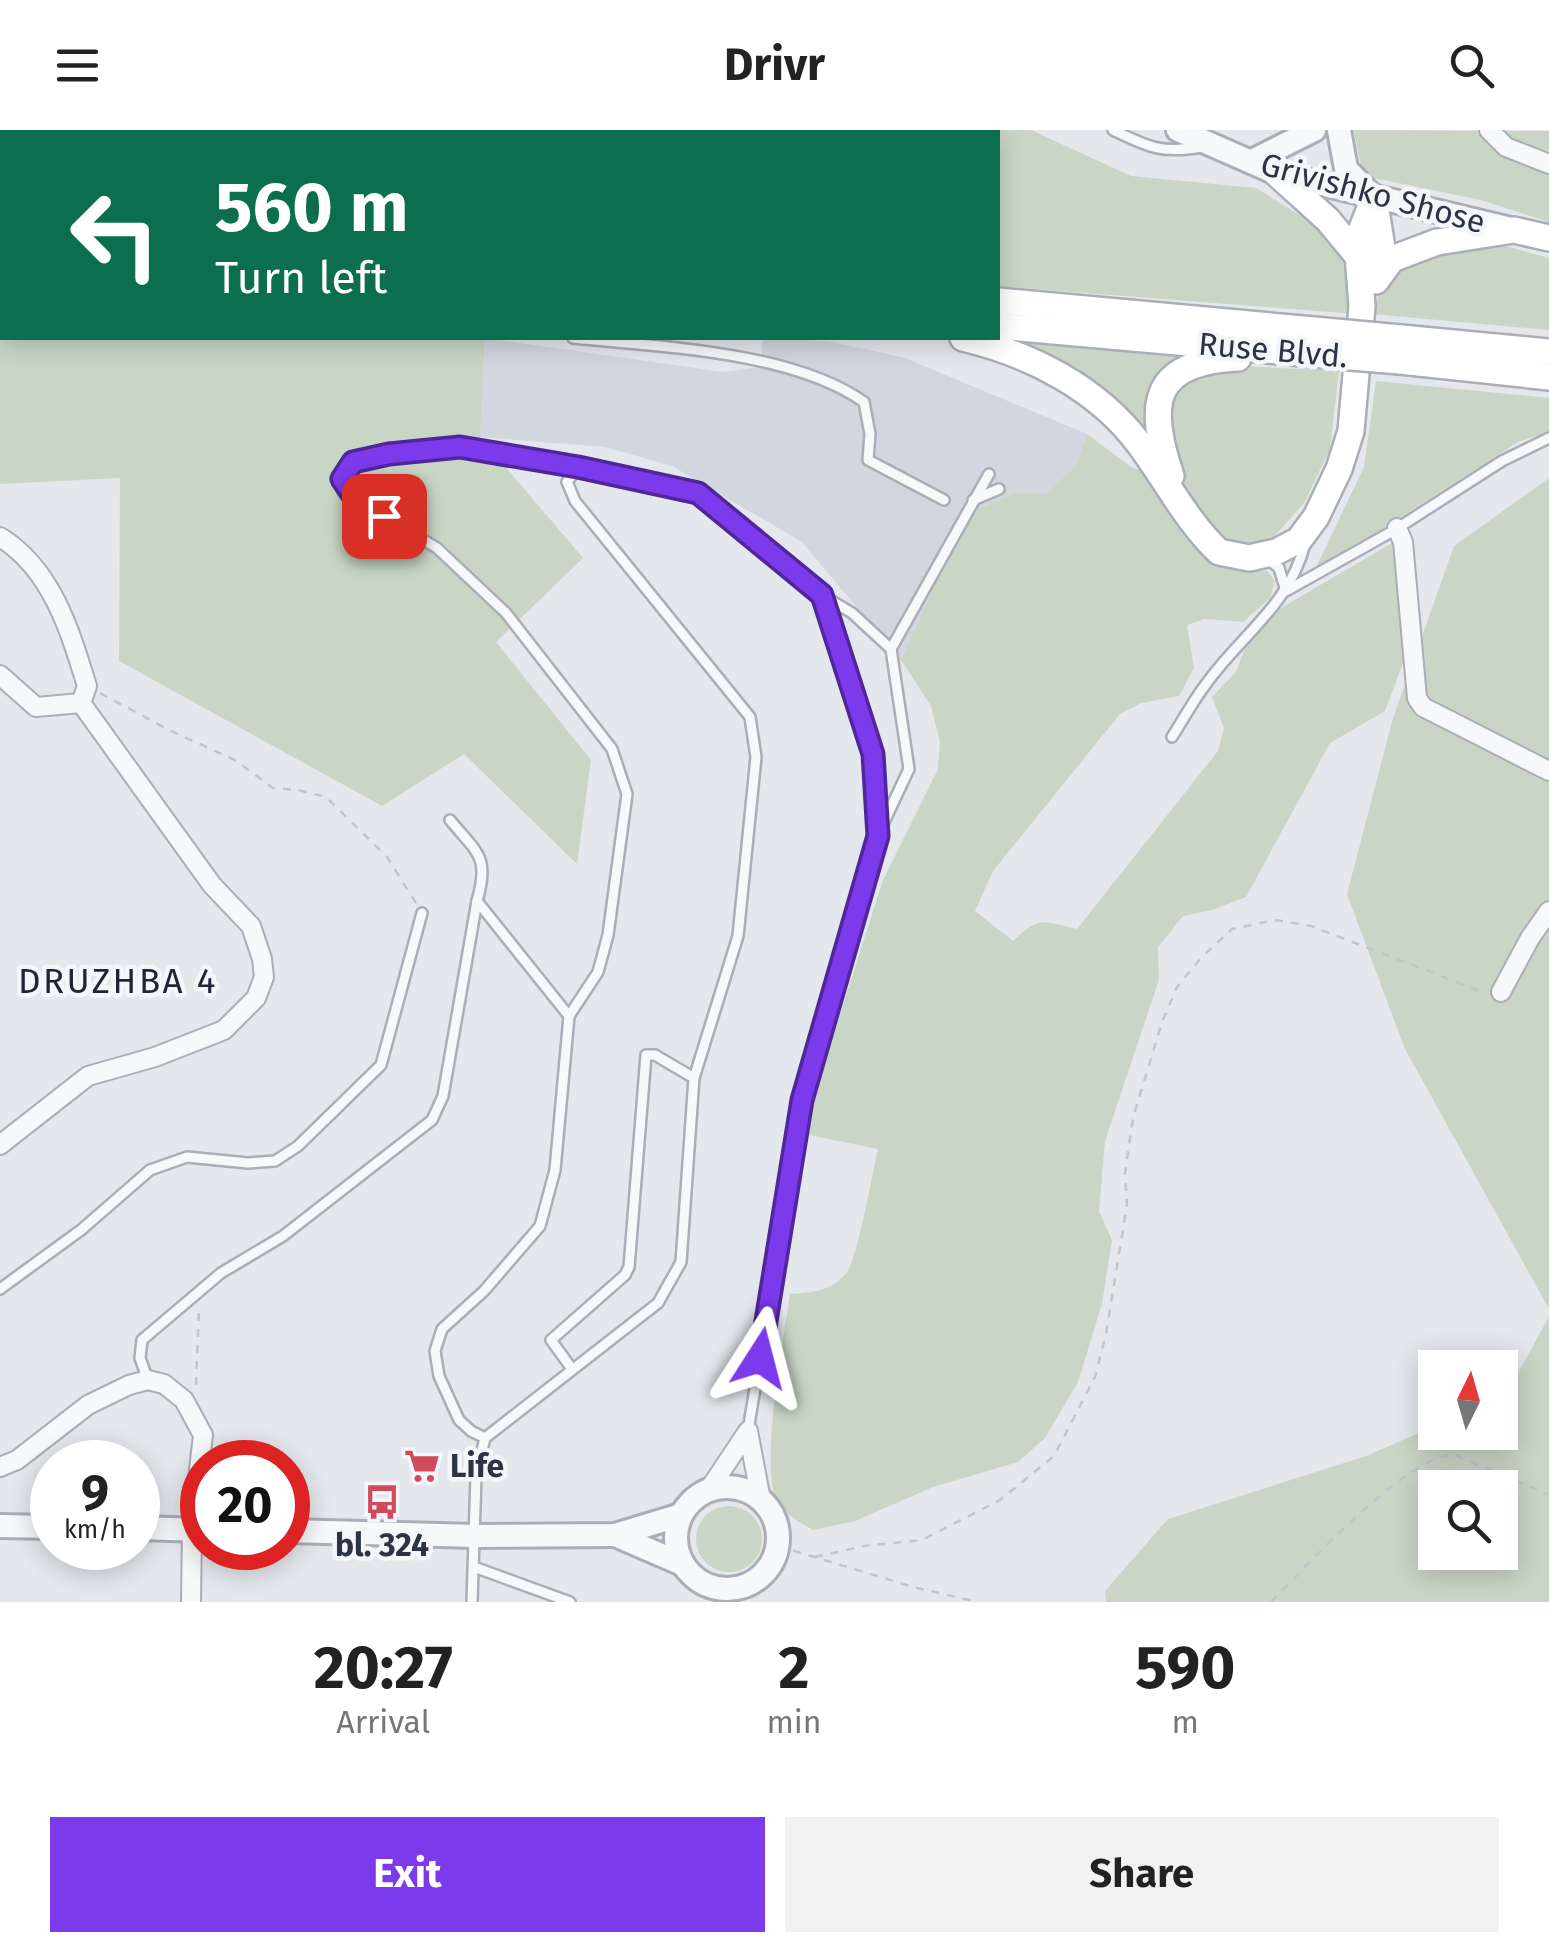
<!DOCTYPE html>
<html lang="en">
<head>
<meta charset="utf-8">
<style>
  body { margin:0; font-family:"Fira Sans",sans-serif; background:#f2f2f2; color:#222; height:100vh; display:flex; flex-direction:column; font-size:38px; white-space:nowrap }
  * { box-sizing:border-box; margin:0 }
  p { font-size:32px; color:#767676 }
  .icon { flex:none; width:55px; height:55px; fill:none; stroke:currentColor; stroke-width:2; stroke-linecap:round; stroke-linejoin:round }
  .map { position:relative; height:1472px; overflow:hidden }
  .details { display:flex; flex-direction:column; background:#fff; flex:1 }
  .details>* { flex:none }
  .banner { position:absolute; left:0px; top:0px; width:1000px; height:210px; box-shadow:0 5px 25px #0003; background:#0b6e4f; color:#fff; overflow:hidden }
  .needle { width:65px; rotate:5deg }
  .tools { position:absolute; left:1418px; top:1220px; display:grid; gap:20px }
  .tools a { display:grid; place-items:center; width:100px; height:100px; border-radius:0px; background:#fff; box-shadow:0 5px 25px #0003; font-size:50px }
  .speed { position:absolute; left:30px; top:1310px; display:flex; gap:20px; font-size:50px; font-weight:700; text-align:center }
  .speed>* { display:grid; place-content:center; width:130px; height:130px; border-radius:50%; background:#fff; box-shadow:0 5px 25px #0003; line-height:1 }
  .speed small { font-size:25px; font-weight:400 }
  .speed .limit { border:15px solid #d22; background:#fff; color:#111 }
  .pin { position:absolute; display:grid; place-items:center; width:85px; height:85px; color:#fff; margin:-42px; border-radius:20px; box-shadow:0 5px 15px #0006 }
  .me { position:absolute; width:110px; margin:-55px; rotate:9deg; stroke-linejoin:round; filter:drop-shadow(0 0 8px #0008) }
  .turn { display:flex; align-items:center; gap:35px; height:210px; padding:0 50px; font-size:45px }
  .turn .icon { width:130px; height:130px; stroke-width:2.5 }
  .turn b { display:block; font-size:70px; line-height:85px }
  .eta { display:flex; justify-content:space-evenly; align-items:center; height:170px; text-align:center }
  .eta b { font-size:60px; font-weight:700; line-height:70px }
  .button { display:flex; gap:20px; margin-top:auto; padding:20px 50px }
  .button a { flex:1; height:115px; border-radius:0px; background:#7c3aed; color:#fff; font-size:40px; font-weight:700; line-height:115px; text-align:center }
  .button a+a { background:#f2f2f2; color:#222 }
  header { display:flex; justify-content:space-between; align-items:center; height:130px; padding:0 50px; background:#fff; font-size:45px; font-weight:700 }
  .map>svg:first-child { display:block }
  .built { fill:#d2d6de }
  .green { fill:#c9d6c5; fill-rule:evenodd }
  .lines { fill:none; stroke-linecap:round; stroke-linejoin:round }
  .service-casing { stroke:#a9aeb7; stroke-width:14 }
  .minor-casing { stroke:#a9aeb7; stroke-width:22 }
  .tertiary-casing { stroke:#a9aeb7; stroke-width:28 }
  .secondary-casing { stroke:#a9aeb7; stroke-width:30 }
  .path { stroke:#c2c5cb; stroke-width:2.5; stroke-dasharray:8 8; stroke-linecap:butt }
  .service { stroke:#f7f8fa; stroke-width:9 }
  .minor { stroke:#f7f8fa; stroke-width:18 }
  .tertiary { stroke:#f7f8fa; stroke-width:22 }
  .secondary { stroke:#fff; stroke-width:25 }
  .secondary-bridge-casing { stroke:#a9aeb7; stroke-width:30; stroke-linecap:butt }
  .secondary-bridge { stroke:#fff; stroke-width:25 }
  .route-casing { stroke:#51269a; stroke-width:25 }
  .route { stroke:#7c3aed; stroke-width:18 }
  .labels { text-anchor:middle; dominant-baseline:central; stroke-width:9; stroke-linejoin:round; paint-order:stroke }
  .street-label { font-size:32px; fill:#2b3445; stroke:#f4f6f9 }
  .poi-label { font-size:32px; font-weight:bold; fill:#2b3445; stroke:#f4f6f9; text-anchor:start }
  .neighbourhood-label { font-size:35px; letter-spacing:2.5px; fill:#1d2536; stroke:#f4f6f9 }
</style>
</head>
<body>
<header><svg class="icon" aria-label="menu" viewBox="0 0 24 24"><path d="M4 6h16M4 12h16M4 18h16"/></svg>Drivr<svg class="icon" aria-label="search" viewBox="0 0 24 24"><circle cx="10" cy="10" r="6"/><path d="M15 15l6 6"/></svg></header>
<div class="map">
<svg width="1549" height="1472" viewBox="0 0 1549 1472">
  <rect width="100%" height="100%" fill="#e4e7ec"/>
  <polygon class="built" points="485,208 723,242 760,237 763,208 828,211 905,228 1087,304 1076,335 1046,364 1014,364 935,454 901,530 802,412 672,336 605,317 480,307"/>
  <g class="green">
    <polygon points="292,0 841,0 848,2 291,2"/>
    <polygon points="993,0 1031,0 1131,46 1256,58 1325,101 1353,129 1355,184 998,156 998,2 991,2"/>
    <polygon points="1354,0 1549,1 1549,92 1481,70 1374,48 1361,37"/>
    <polygon points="0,113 2,208 485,208 480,307 583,428 496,512 591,630 577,734 464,624 382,676 119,531 120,348 0,354"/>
    <polygon points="1480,115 1509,117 1549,128 1549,200 1372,184 1387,142 1398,131"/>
    <polygon points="994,208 1204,224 1183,230 1158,330"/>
    <polygon points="1222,235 1339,241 1330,319 1304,373 1272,409 1251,416 1226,411 1190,367 1164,302 1175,256"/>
    <polygon points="1376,251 1549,268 1549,302 1518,312 1396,390 1310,450 1364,337"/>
    <path d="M1087,304L1131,337L1155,345L1252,440L1267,441L1275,451L1270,468L1243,492L1204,489L1187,495L1194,538L1179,566L1141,573L1120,584L993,741L975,781L1013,811C1040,785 1043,791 1077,799L1218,621L1224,598L1212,567L1236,542L1254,494L1392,413L1405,528L1385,581L1330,613L1246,767L1212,780L1183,786L1158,817L1159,850L1105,1011L1099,1081L1112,1110L1102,1174L1078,1252L1045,1308L1018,1332L933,1357L855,1391L813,1400C800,1392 785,1385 777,1371C759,1338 784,1206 790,1164C811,1163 833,1161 847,1142C857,1130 873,1041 878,1019L809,1005L812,972L883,750L938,639L940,612L931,576L901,530L935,454L978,379L1014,364H1046L1076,335Z"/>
    <polygon points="1549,348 1549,1179 1405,919 1347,764 1393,588 1454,416"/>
    <path d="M1549,1186V1472H1106L1105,1461L1168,1389L1366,1326L1435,1296V1302H1500V1267L1507,1264ZM1435,1358H1500V1422H1435Z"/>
    <circle cx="729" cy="1409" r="33"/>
  </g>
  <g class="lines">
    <defs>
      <g id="service">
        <path d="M1113,0C1148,17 1162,24 1201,17"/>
        <polyline points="121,2 121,0"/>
        <polyline points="0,30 2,30"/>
        <path d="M573,208C661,217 791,221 864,272L870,304L868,330L944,370"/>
        <polyline points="973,370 999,359"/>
        <polyline points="1269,430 1279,438 1286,461 1393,401 1502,331 1549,308"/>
        <polyline points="822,465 852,483 891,519 909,639 878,705"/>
        <polyline points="891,519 989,344"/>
        <path d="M1172,607C1183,590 1193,571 1206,554C1241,505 1289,476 1305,414"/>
        <polyline points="477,771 569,886"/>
        <polyline points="0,1159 81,1100 150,1040 187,1027 248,1033 275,1031 298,1016 381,935 422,783"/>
        <polyline points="572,1239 551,1210 625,1145 629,1137 646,925 655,925 694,948"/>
        <path d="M148,1250L140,1228L142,1210L221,1143L283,1106L432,990L443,966L477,771C490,726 477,723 450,690"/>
        <polyline points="485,1308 471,1301 459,1290 439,1246 435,1221 442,1199 484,1161 540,1096 555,1040 569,886 598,842 608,805 627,664 612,619 506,483 437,418 357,370 342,349 353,333 389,324 461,317 578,337"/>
        <polyline points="474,1437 570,1472"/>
        <polyline points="472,1472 476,1346 485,1308 658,1173 681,1132 694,948 738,806 756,627 750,587 575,371 567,352 578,337 698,363 822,465 873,624 878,706 802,970 748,1301"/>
      </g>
      <g id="minor">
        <polyline points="1489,0 1506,17 1549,34"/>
        <polyline points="1397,398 1403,412 1417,568 1423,577 1549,641"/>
        <path d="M0,407C52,439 70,501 87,556L81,573"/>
        <polyline points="0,545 36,577 81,573"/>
        <polyline points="1501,862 1530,808 1549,781"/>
        <polyline points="0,1015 88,946 155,927 224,900 256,868 264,847 262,829 251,796 212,755 81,573"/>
        <polyline points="0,1337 17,1330 88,1275 129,1255 148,1250 164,1254 184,1270 203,1305 192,1400 191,1472"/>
        <polyline points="708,1361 748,1301 761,1370"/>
      </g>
      <g id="tertiary">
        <polyline points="1178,0 1276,43 1511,99"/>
        <polyline points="1339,0 1346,39 1374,68"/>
        <polyline points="1252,31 1314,0"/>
        <circle cx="727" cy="1408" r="51"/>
        <polyline points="0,1396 52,1397"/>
        <polyline points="138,1398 202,1400"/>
        <polyline points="288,1401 477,1406 615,1405 681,1385"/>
        <polyline points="615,1405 682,1434"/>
      </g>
      <g id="secondary">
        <polyline points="1276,43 1328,90 1356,124"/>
        <polyline points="1374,68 1382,118 1377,145"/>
        <polyline points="0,80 2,80"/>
        <polyline points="0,105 2,105"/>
        <polyline points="1376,151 1392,129 1437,112 1514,100 1549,108"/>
        <polyline points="998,171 1314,200"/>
        <polyline points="998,196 1313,224"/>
        <path d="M963,208C1030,224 1098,258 1140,315C1166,350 1187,392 1219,422L1249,428L1276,422L1299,410L1316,387L1339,339L1351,301L1362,176L1357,111L1374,68"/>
        <polyline points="1401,208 1549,222"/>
        <polyline points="1400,231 1549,247"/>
        <path d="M1171,346C1147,275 1150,232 1238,228"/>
      </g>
    </defs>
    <use href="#service" class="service-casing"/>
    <use href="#minor" class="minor-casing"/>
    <use href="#tertiary" class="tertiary-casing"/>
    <use href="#secondary" class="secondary-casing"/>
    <g class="path">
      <polyline points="100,563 169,600 235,630 273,658 298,660 326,667 387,727 416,773"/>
      <polyline points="196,1255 199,1178"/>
      <polyline points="778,1416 913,1457 978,1472"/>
      <polyline points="815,1427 864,1416 922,1410 1000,1370 1054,1326 1095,1247 1106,1204 1127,1075 1125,1043 1133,988 1162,892 1177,857 1201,828 1232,799 1275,790 1311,796 1485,863"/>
      <path d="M1271,1472C1307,1436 1407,1324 1455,1325L1549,1365"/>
    </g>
    <use href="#service" class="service"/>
    <use href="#minor" class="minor"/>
    <use href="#tertiary" class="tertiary"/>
    <use href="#secondary" class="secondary"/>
    <defs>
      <g id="secondary-bridge">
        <polyline points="1314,200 1401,208"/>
        <polyline points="1313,224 1400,231"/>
      </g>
    </defs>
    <use href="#secondary-bridge" class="secondary-bridge-casing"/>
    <use href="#secondary-bridge" class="secondary-bridge"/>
  </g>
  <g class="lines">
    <defs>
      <polyline id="route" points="384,386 356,370 342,349 353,332 389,324 460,317 578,337 698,363 822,465 873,624 878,706 802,970 760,1228"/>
    </defs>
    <use href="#route" class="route-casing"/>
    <use href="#route" class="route"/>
  </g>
  <defs>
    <symbol id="supermarket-bare" viewBox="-9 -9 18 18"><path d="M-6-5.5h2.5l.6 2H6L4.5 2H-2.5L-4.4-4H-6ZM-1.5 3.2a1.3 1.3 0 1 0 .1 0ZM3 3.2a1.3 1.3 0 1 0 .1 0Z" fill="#d1495b" stroke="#f4f6f9" stroke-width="2.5" paint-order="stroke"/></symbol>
    <symbol id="bus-bare" viewBox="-9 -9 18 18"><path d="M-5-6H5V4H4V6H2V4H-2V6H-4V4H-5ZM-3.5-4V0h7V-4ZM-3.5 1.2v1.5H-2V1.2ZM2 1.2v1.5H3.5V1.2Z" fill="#d1495b" stroke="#f4f6f9" stroke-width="2.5" paint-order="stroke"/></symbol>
  </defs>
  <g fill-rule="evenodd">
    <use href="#supermarket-bare" x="397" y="1311" width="50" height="50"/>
    <use href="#bus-bare" x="357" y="1347" width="50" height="50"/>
  </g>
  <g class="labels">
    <g class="street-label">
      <text transform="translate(1373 63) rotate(15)">Grivishko Shose</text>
      <text transform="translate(1273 220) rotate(5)">Ruse Blvd.</text>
    </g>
    <g class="poi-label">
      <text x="450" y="1336">Life</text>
      <text x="382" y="1415" text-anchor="middle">bl. 324</text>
    </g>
    <g class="neighbourhood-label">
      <text x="118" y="851">DRUZHBA 4</text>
    </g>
  </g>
</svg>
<div class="tools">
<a><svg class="needle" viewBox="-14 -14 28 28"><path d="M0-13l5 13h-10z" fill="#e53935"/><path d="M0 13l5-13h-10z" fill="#767676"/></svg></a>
<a><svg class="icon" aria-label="search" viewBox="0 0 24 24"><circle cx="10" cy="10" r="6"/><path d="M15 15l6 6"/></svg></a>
</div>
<div class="speed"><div>9<small>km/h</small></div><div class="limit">20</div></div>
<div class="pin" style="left:384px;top:386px;background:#d93025"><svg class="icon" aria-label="arrive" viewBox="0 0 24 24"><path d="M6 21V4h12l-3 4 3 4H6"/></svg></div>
<svg class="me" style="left:760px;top:1228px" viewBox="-20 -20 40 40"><path d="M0-17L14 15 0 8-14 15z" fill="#7c3aed" stroke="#fff" stroke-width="4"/></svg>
<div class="banner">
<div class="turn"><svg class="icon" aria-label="left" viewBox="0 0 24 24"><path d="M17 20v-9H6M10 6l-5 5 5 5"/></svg><div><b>560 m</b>Turn left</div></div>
</div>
</div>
<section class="details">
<div class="eta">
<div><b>20:27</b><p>Arrival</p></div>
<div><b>2</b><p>min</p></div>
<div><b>590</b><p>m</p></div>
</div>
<div class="button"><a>Exit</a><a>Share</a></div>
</section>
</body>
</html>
